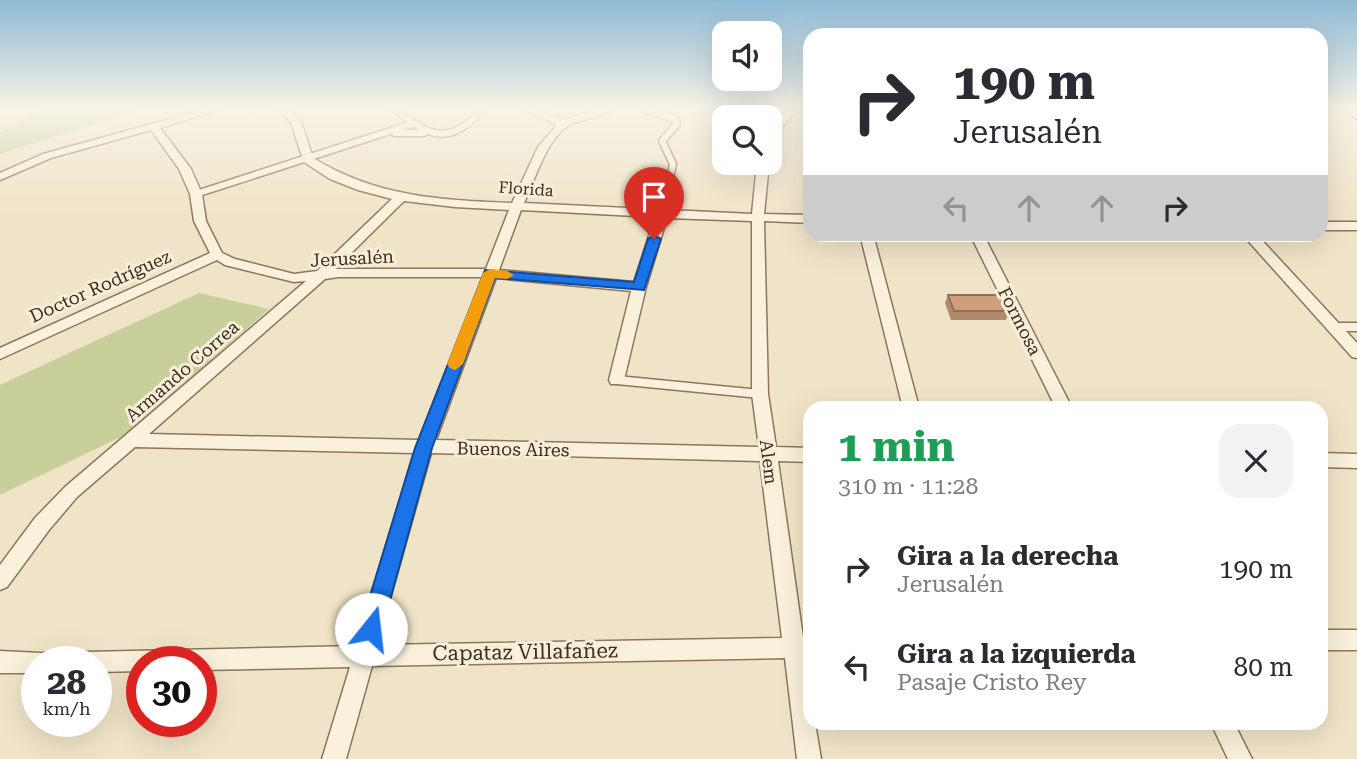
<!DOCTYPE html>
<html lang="es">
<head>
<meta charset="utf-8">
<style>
  body { margin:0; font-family:"Roboto Serif",serif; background:#f2f2f3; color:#2b2b33; height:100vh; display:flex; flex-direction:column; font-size:26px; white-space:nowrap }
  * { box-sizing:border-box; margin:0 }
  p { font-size:23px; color:#7c7c81 }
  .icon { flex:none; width:38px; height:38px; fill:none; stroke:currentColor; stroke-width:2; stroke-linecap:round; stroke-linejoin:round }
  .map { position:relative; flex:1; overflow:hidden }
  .details { position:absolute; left:803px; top:401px; width:525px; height:329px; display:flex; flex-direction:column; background:#fff; border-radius:21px; box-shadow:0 7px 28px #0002 }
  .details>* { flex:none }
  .guide { position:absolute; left:803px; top:28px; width:525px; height:214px; border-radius:21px; box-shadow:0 7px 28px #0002; background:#fff; color:#2b2b33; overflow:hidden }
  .controls { position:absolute; left:712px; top:21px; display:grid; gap:14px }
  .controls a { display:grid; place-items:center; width:70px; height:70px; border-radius:14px; background:#fff; box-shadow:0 7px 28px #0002; font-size:35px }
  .speed { position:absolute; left:21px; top:646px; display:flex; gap:14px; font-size:35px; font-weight:700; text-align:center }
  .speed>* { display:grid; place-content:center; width:91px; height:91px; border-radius:50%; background:#fff; box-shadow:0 7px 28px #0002; line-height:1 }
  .speed small { font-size:18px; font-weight:400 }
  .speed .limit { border:10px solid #d22; background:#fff; color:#111 }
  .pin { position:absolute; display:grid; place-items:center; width:60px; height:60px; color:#fff; margin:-72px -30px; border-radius:50% 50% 50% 0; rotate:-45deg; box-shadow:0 0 7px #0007 }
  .pin .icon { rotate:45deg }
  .me { position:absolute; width:77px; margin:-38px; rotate:16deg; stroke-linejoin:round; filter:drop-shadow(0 0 5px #0008) }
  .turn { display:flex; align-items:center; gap:24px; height:147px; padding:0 35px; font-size:32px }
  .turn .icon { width:91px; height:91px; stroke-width:2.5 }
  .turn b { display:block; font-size:49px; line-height:60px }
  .lanes { display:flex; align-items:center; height:66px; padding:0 35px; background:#0003; justify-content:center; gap:35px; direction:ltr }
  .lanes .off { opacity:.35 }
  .round { display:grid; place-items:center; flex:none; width:74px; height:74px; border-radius:21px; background:#f2f2f3 }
  .overview { display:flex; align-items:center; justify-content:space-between; height:119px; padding:0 35px }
  h1 { font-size:42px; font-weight:700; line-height:52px; color:#1e9e55 }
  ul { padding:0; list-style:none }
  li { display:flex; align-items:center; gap:21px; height:98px; padding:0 35px }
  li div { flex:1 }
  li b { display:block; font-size:26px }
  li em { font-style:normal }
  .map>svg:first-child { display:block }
  .green { fill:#c9cf9b }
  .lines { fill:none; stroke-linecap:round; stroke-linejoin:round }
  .service-far1-casing { stroke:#8d765c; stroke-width:9 }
  .service-casing { stroke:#8d765c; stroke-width:11 }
  .minor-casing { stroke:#8d765c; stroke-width:3 }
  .tertiary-casing { stroke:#8d765c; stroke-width:4 }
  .service-far1 { stroke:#faf1dc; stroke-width:6 }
  .service { stroke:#faf1dc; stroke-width:8 }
  .minor { fill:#faf1dc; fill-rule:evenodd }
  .tertiary { fill:#faf1dc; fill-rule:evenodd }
  .wall { fill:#b2896c }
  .building { fill:#cf9f7d; stroke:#916f58; stroke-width:2 }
  .route { fill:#1a73e8; stroke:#114b97; stroke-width:2 }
  .slow { fill:#f59e0b }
  .labels { text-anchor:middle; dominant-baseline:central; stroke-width:6; stroke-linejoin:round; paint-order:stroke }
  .far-street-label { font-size:16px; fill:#3d2e20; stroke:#f7eed8 }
  .street-label { font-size:18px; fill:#3d2e20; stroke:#f7eed8 }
  .near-street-label { font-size:21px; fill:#3d2e20; stroke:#f7eed8 }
</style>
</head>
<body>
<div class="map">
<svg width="1357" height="759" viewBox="0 0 1357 759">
  <rect width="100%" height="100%" fill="#f0e4c8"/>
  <g class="green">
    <polygon points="43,109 142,109 0,154 0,132"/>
    <polygon points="199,293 269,309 131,432 0,495 0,385"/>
  </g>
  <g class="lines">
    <defs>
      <g id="service-far1">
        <path d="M395,109C430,138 450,146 483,109"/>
        <polyline points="644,109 674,119 677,124 662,141 673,164 662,215"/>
        <polyline points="395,133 424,133"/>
        <polyline points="196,194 412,124"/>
      </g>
      <g id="service">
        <polyline points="1334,327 1357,327"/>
        <polyline points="617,380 760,394"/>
      </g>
      <g id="minor">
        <path d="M206,109H221L160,128L191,169L202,194L206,221L222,253L235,259L294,274L317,271L392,199L358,190L330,179L304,162L291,123L279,109H289L301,122L313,158C377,197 439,200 512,203L538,147L557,125L523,109H536L564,120L600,109H614C601,118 582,118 568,126C547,138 534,182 524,203L752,214L757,163H769L764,214L810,215V223L764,221L768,394L776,447L810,448V462L778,461L810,687V723H815L821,759H797L785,658L372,666L346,759H322L350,667L201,670V662H142V671L96,672V662H37V673H0V651L41,653L356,646L414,453L135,447L77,497L49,530L7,587L0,590V565L35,518L65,487L306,281L294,282L225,265L217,260L0,359V348L210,253L194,221L190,194L179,169L151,130L51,158L0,180V173L43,154ZM404,201L455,207L509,210L486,269H335ZM521,210L655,217L634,282L499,270ZM667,218L752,221V394L759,447L436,440L496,278L631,291L609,380L611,384H623L646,287ZM338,277H483L419,440L149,434L325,279ZM431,453L760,461L782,638L377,645Z"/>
        <polygon points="787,109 797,109 774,138 770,139 770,129"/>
        <rect x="1321" y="222" width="36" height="8"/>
        <polygon points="860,234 873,234 919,408 903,408"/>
        <polygon points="970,234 983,234 1072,408 1056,408"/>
        <polygon points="1242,234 1256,234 1357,343 1357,358 1352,357"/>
        <polygon points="1321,453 1357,454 1357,468 1321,467"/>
        <rect x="1321" y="630" width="36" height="20"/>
        <polygon points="1211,723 1234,723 1252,759 1228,759"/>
      </g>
      <polygon id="tertiary" points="1343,109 1356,109 1357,119"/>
    </defs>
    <use href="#service-far1" class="service-far1-casing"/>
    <use href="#service" class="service-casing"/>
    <use href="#minor" class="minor-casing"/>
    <use href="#tertiary" class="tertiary-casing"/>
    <use href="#service-far1" class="service-far1"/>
    <use href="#service" class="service"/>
    <use href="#minor" class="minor"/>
    <use href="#tertiary" class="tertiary"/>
  </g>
  <polygon class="wall" points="948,295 1009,311 1006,320 951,320 945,303"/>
  <polygon class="building" points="948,295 1002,295 1009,311 954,311"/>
  <linearGradient id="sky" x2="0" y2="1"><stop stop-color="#8fbad6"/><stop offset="0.51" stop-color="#f8f3e6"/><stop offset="1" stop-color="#f8f3e6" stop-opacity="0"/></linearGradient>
  <rect width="1357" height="215" fill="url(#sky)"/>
  <polygon class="route" points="654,235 661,239 644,290 495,278 432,448 382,629 378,636 371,639 364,636 360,629 415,448 485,270 634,282 648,239"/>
  <polygon class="slow" points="490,269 507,271 514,275 507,279 495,278 463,364 455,370 450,368 447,364 483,273"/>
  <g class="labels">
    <g class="far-street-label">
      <text transform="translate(526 189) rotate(4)">Florida</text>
    </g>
    <g class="street-label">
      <text transform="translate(352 258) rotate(-3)">Jerusalén</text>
      <text transform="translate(100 286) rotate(-24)">Doctor Rodríguez</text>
      <text transform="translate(1020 321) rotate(63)">Formosa</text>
      <text transform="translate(182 371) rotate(-41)">Armando Correa</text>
      <text transform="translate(513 449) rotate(1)">Buenos Aires</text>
      <text transform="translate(769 462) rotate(83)">Alem</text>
    </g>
    <g class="near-street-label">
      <text transform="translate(525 652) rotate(-1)">Capataz Villafañez</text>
    </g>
  </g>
</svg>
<div class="controls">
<a><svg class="icon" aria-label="sound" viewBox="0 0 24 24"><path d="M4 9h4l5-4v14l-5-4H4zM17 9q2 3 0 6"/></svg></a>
<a><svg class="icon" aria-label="search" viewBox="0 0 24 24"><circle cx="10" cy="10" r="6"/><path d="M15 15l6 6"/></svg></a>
</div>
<div class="speed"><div>28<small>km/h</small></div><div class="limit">30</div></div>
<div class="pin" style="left:654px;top:239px;background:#d93025"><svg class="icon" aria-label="arrive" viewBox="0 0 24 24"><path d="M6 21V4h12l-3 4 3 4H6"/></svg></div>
<svg class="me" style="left:371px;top:629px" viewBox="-20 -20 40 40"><circle r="19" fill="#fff"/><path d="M0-13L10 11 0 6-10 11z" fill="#1a73e8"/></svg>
<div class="guide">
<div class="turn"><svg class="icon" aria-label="right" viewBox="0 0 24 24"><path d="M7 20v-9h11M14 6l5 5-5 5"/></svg><div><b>190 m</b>Jerusalén</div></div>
<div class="lanes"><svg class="icon off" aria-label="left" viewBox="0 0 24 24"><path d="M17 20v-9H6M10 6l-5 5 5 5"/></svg><svg class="icon off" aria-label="ahead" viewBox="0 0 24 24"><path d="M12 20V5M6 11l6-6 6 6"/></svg><svg class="icon off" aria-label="ahead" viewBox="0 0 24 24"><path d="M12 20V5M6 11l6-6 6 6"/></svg><svg class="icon" aria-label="right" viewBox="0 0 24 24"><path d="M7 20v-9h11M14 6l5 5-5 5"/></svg></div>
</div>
<section class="details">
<div class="overview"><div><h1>1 min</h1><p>310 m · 11:28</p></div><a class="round"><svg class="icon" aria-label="close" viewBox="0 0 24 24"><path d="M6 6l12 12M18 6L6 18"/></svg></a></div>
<ul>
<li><svg class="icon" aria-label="right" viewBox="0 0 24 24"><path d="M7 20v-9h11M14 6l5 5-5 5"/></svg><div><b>Gira a la derecha</b><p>Jerusalén</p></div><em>190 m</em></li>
<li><svg class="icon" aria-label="left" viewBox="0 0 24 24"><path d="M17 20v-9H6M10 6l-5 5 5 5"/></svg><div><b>Gira a la izquierda</b><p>Pasaje Cristo Rey</p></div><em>80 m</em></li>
</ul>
</section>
</div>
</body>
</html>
